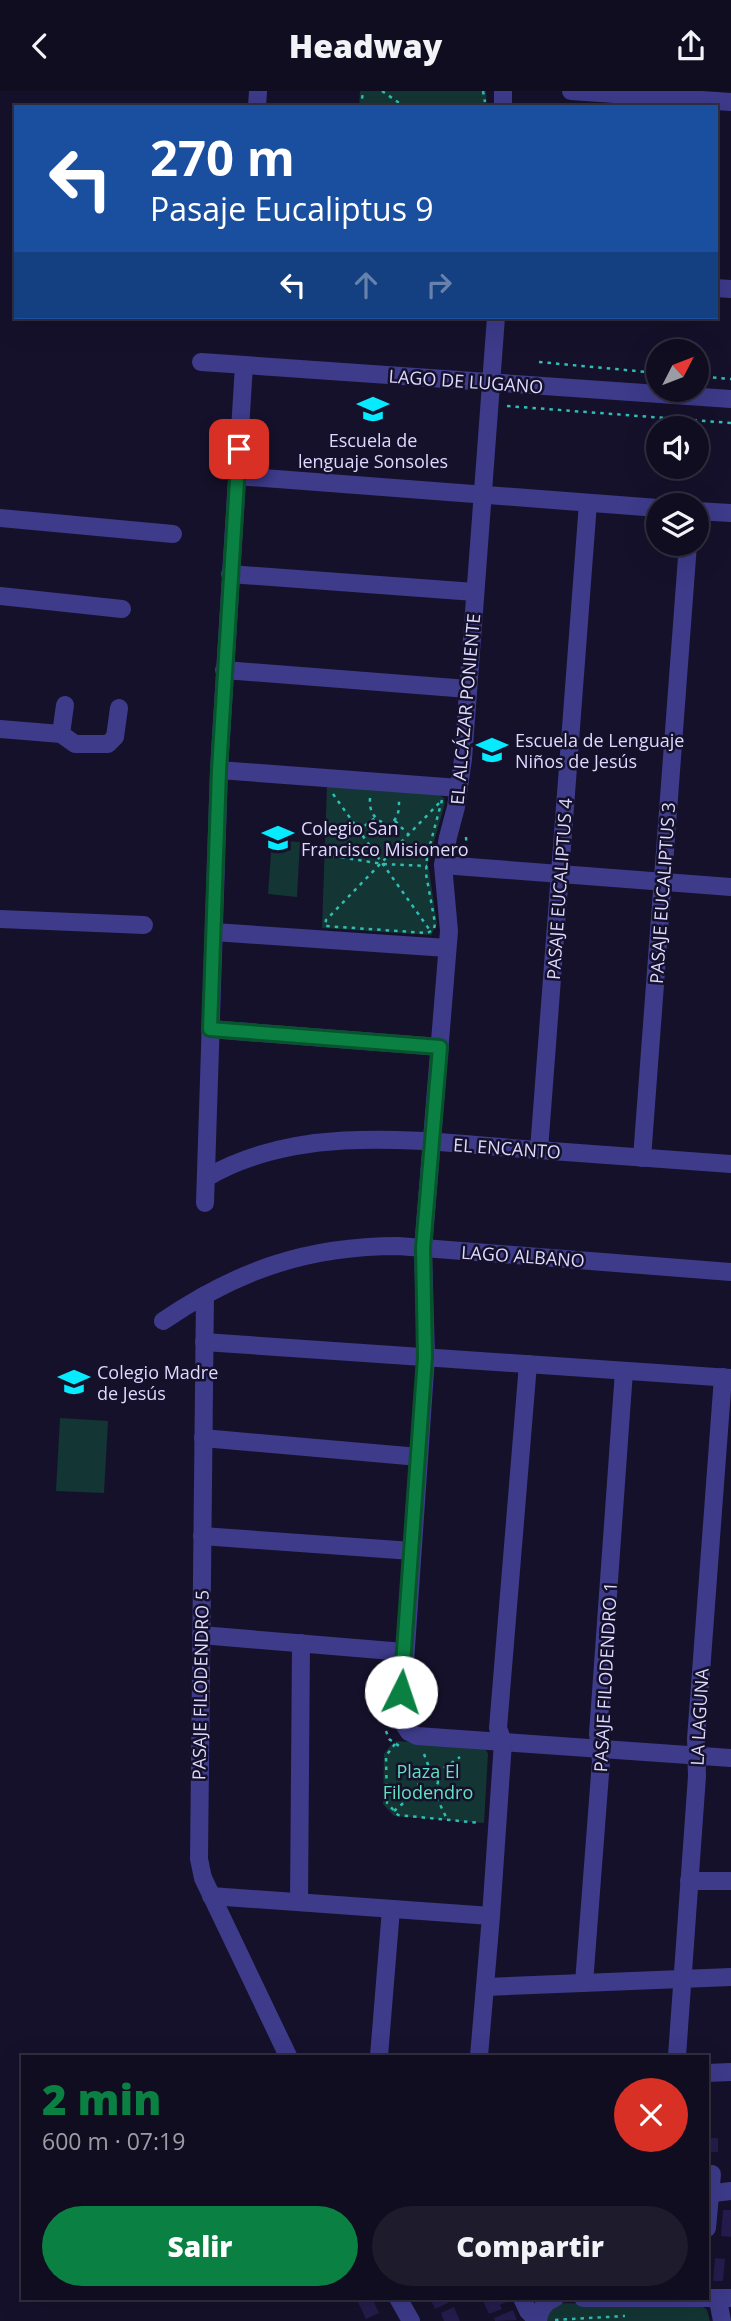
<!DOCTYPE html>
<html lang="es">
<head>
<meta charset="utf-8">
<style>
  body { margin:0; font-family:"Open Sans",sans-serif; background:#1e1b2d; color:#f1f3f6; height:100vh; display:flex; flex-direction:column; font-size:26px; white-space:nowrap }
  * { box-sizing:border-box; margin:0 }
  p { font-size:23px; color:#9c9ca5 }
  .icon { flex:none; width:38px; height:38px; fill:none; stroke:currentColor; stroke-width:2; stroke-linecap:round; stroke-linejoin:round }
  .map { position:relative; flex:1; overflow:hidden }
  .details { position:absolute; left:21px; top:1964px; width:688px; height:245px; display:flex; flex-direction:column; background:#100d20; border-radius:0px; box-shadow:0 7px 28px #0002,0 0 0 2px #302d3e }
  .details>* { flex:none }
  .top-card { position:absolute; left:14px; top:14px; width:704px; height:214px; border-radius:0px; box-shadow:0 7px 28px #0002,0 0 0 2px #302d3e; background:#1a4fa0; color:#fff; overflow:hidden }
  .needle { width:46px; rotate:48deg }
  .tools { position:absolute; left:646px; top:248px; display:grid; gap:14px }
  .tools a { display:grid; place-items:center; width:63px; height:63px; border-radius:50%; background:#100d20; box-shadow:0 7px 28px #0002,0 0 0 2px #302d3e; font-size:35px }
  .pin { position:absolute; display:grid; place-items:center; width:60px; height:60px; color:#fff; margin:-30px; border-radius:14px; box-shadow:0 4px 10px #0006 }
  .me { position:absolute; width:77px; margin:-38px; rotate:4deg; stroke-linejoin:round; filter:drop-shadow(0 0 5px #0008) }
  .turn { display:flex; align-items:center; gap:24px; height:147px; padding:0 21px; font-size:32px }
  .turn .icon { width:91px; height:91px; stroke-width:2.5 }
  .turn b { display:block; font-size:49px; line-height:60px }
  .lanes { display:flex; align-items:center; height:66px; padding:0 21px; background:#0003; justify-content:center; gap:35px; direction:ltr }
  .lanes .off { opacity:.35 }
  .round { display:grid; place-items:center; flex:none; width:74px; height:74px; border-radius:37px; background:#1e1b2d }
  .overview { display:flex; align-items:center; justify-content:space-between; height:119px; padding:0 21px }
  h1 { font-size:42px; font-weight:800; line-height:52px; color:#0b8043 }
  .cta { display:flex; gap:14px; margin-top:auto; padding:14px 21px }
  .cta a { flex:1; height:80px; border-radius:42px; background:#0b8043; color:#fff; font-size:28px; font-weight:800; line-height:80px; text-align:center }
  .cta a+a { background:#1e1b2d; color:#f1f3f6 }
  header { display:flex; justify-content:space-between; align-items:center; height:91px; padding:0 21px; background:#100d20; font-size:32px; font-weight:800 }
  .map>svg:first-child { display:block }
  .green { fill:#133533 }
  .building { fill:#251c4c }
  .lines { fill:none; stroke-linecap:round; stroke-linejoin:round }
  .path { stroke:#2fbeb3; stroke-width:2.5; stroke-dasharray:3.5 5; stroke-linecap:butt }
  .minor { stroke:#3d3b8a; stroke-width:18 }
  .route-casing { stroke:#07532c; stroke-width:18 }
  .route { stroke:#0b8043; stroke-width:12 }
  .labels { text-anchor:middle; dominant-baseline:central; stroke-width:5; stroke-linejoin:round; paint-order:stroke }
  .street-label { font-size:18px; fill:#dedaff; stroke:#15112b }
  .poi-label { font-size:18px; fill:#dedaff; stroke:#15112b; text-anchor:start }
  .park-label { font-size:18px; fill:#63e2c0; stroke:#15112b }
</style>
</head>
<body>
<header><svg class="icon" aria-label="back" viewBox="0 0 24 24"><path d="M15 5l-7 7 7 7"/></svg>Headway<svg class="icon" aria-label="share" viewBox="0 0 24 24"><path d="M12 15V3M7 8l5-5 5 5M5 13v7h14v-7"/></svg></header>
<div class="map">
<svg width="731" height="2230" viewBox="0 0 731 2230">
  <rect width="100%" height="100%" fill="#15112b"/>
  <g class="green">
    <polygon points="360,0 486,0 487,16 359,16"/>
    <polygon points="327,693 438,703 444,707 445,712 428,772 437,833 431,844 322,837"/>
    <polygon points="272,749 300,751 297,806 268,803"/>
    <polygon points="60,1327 108,1330 104,1402 56,1400"/>
    <polygon points="397,1650 478,1656 486,1659 488,1663 484,1732 394,1725 383,1713 384,1663 391,1654"/>
    <polygon points="558,2212 702,2215 707,2219 710,2230 544,2230 545,2224"/>
  </g>
  <g class="building">
    <rect x="707" y="2047" width="11" height="14"/>
    <polygon points="723,2119 731,2119 731,2146 721,2145"/>
    <polygon points="715,2167 725,2168 723,2190 713,2190"/>
    <polygon points="356,2207 372,2207 379,2222 366,2228"/>
    <polygon points="430,2207 446,2207 448,2212 435,2218"/>
    <polygon points="490,2207 504,2207 506,2211 500,2214 502,2218 489,2223 483,2210"/>
    <polygon points="454,2216 460,2230 444,2230 441,2222"/>
    <polygon points="513,2219 517,2229 495,2230 494,2227"/>
  </g>
  <g class="lines">
    <g class="path">
      <polyline points="382,0 405,16"/>
      <polyline points="483,0 485,11"/>
      <polyline points="361,16 363,0"/>
      <polyline points="539,271 658,282"/>
      <polyline points="696,285 731,288"/>
      <polyline points="507,315 731,332"/>
      <polyline points="333,703 429,838"/>
      <path d="M370,707C369,722 375,729 388,734C399,728 399,720 399,708"/>
      <polygon points="442,709 427,765 426,783 435,832 434,839 427,842 325,835 326,829"/>
      <polyline points="395,730 408,743"/>
      <polyline points="358,740 375,727"/>
      <polyline points="466,746 467,761"/>
      <polyline points="333,765 383,773 427,775"/>
      <polyline points="386,1640 389,1648 399,1655"/>
      <polyline points="395,1653 386,1665 387,1712 398,1724 480,1732"/>
      <polyline points="424,1663 430,1679"/>
      <circle cx="428" cy="1690" r="10"/>
      <polyline points="437,1682 460,1666"/>
      <polyline points="433,1699 447,1728"/>
      <polyline points="394,1720 421,1697"/>
      <polyline points="555,2229 625,2225"/>
    </g>
    <g class="minor">
      <polyline points="503,0 503,16"/>
      <polyline points="571,0 731,11"/>
      <polyline points="257,16 258,0"/>
      <polyline points="716,197 731,198"/>
      <polyline points="496,226 463,668 456,716 448,746 443,774 449,840 423,1158 426,1266 401,1629 409,1641 417,1645 731,1667"/>
      <polyline points="201,271 731,308"/>
      <polyline points="237,385 658,417"/>
      <polyline points="696,420 731,422"/>
      <polyline points="0,427 173,443"/>
      <polyline points="230,483 475,501"/>
      <polyline points="0,505 122,518"/>
      <polyline points="224,579 468,598"/>
      <polyline points="0,638 61,643 75,653 108,653 115,646 119,617"/>
      <polyline points="61,643 65,614"/>
      <polyline points="219,679 459,697"/>
      <polyline points="443,774 731,796"/>
      <polyline points="0,828 144,834"/>
      <polyline points="214,841 447,857"/>
      <polyline points="210,938 440,956"/>
      <polyline points="539,1059 588,412"/>
      <polyline points="642,1067 688,453"/>
      <path d="M206,1087C299,1032 421,1050 524,1058C593,1063 662,1068 731,1073"/>
      <polyline points="205,1112 219,679 244,274"/>
      <polyline points="205,1204 199,1768 203,1787 288,1965"/>
      <path d="M163,1230C238,1179 308,1155 398,1155L731,1181"/>
      <polyline points="204,1251 731,1287"/>
      <polyline points="203,1347 419,1366"/>
      <polyline points="202,1445 412,1460"/>
      <polyline points="201,1544 404,1561"/>
      <polyline points="689,1790 731,1790"/>
      <polyline points="211,1805 491,1825"/>
      <polyline points="299,1811 301,1552"/>
      <polyline points="584,1892 601,1670 598,1643 624,1280"/>
      <polyline points="485,1896 731,1886"/>
      <polyline points="379,1965 391,1818"/>
      <polyline points="479,1965 491,1825 503,1651 498,1637 528,1273"/>
      <polyline points="677,1965 697,1685 696,1648 723,1286"/>
      <polyline points="707,1982 731,1981"/>
      <polyline points="707,2103 731,2100"/>
      <polyline points="707,2137 712,2083"/>
      <polyline points="398,2207 411,2230"/>
      <polyline points="522,2207 528,2220 538,2230"/>
      <polyline points="583,2207 731,2207"/>
      <polyline points="718,2209 722,2230"/>
      <path d="M538,2230C539,2219 545,2211 555,2207"/>
    </g>
  </g>
  <g class="lines">
    <defs>
      <polyline id="route" points="239,358 219,679 210,938 440,956 423,1157 425,1266 401,1601"/>
    </defs>
    <use href="#route" class="route-casing"/>
    <use href="#route" class="route"/>
  </g>
  <defs>
    <symbol id="school-bare" viewBox="-9 -9 18 18"><path d="M0-5L7-2L0 1L-7-2ZM-4 1L0 2.5L4 1V4Q0 6-4 4Z" fill="#06ebff" stroke="#15112b" stroke-width="2.5" paint-order="stroke"/></symbol>
  </defs>
  <g fill-rule="evenodd">
    <use href="#school-bare" x="351" y="296" width="44" height="44"/>
    <use href="#school-bare" x="470" y="637" width="44" height="44"/>
    <use href="#school-bare" x="256" y="725" width="44" height="44"/>
    <use href="#school-bare" x="52" y="1269" width="44" height="44"/>
  </g>
  <g class="labels">
    <g class="street-label">
      <text transform="translate(466 290) rotate(4)">LAGO DE LUGANO</text>
      <text transform="translate(465 618) rotate(-85)">EL ALCÁZAR PONIENTE</text>
      <text transform="translate(559 798) rotate(-86)">PASAJE EUCALIPTUS 4</text>
      <text transform="translate(662 802) rotate(-86)">PASAJE EUCALIPTUS 3</text>
      <text transform="translate(507 1057) rotate(4)">EL ENCANTO</text>
      <text transform="translate(523 1165) rotate(4)">LAGO ALBANO</text>
      <text transform="translate(605 1586) rotate(-87)">PASAJE FILODENDRO 1</text>
      <text transform="translate(200 1594) rotate(-89)">PASAJE FILODENDRO 5</text>
      <text transform="translate(699 1626) rotate(-87)">LA LAGUNA</text>
    </g>
    <g class="poi-label">
      <text x="373" y="349" text-anchor="middle">Escuela de<tspan x="373" dy="21">lenguaje Sonsoles</tspan></text>
      <text x="515" y="649">Escuela de Lenguaje<tspan x="515" dy="21">Niños de Jesús</tspan></text>
      <text x="301" y="737">Colegio San<tspan x="301" dy="21">Francisco Misionero</tspan></text>
      <text x="97" y="1281">Colegio Madre<tspan x="97" dy="21">de Jesús</tspan></text>
    </g>
    <g class="park-label">
      <text x="428" y="1680">Plaza El<tspan x="428" dy="21">Filodendro</tspan></text>
    </g>
  </g>
</svg>
<div class="tools">
<a><svg class="needle" viewBox="-14 -14 28 28"><path d="M0-13l5 13h-10z" fill="#e53935"/><path d="M0 13l5-13h-10z" fill="#9c9ca5"/></svg></a>
<a><svg class="icon" aria-label="sound" viewBox="0 0 24 24"><path d="M4 9h4l5-4v14l-5-4H4zM17 9q2 3 0 6"/></svg></a>
<a><svg class="icon" aria-label="layers" viewBox="0 0 24 24"><path d="M12 4l9 5-9 5-9-5zM3 14l9 5 9-5"/></svg></a>
</div>
<div class="pin" style="left:239px;top:358px;background:#d93025"><svg class="icon" aria-label="arrive" viewBox="0 0 24 24"><path d="M6 21V4h12l-3 4 3 4H6"/></svg></div>
<svg class="me" style="left:401px;top:1601px" viewBox="-20 -20 40 40"><circle r="19" fill="#fff"/><path d="M0-13L10 11 0 6-10 11z" fill="#0b8043"/></svg>
<div class="top-card">
<div class="turn"><svg class="icon" aria-label="left" viewBox="0 0 24 24"><path d="M17 20v-9H6M10 6l-5 5 5 5"/></svg><div><b>270 m</b>Pasaje Eucaliptus 9</div></div>
<div class="lanes"><svg class="icon" aria-label="left" viewBox="0 0 24 24"><path d="M17 20v-9H6M10 6l-5 5 5 5"/></svg><svg class="icon off" aria-label="ahead" viewBox="0 0 24 24"><path d="M12 20V5M6 11l6-6 6 6"/></svg><svg class="icon off" aria-label="right" viewBox="0 0 24 24"><path d="M7 20v-9h11M14 6l5 5-5 5"/></svg></div>
</div>
<section class="details">
<div class="overview"><div><h1>2 min</h1><p>600 m · 07:19</p></div><a class="round" style="background:#d93025;color:#fff"><svg class="icon" aria-label="close" viewBox="0 0 24 24"><path d="M6 6l12 12M18 6L6 18"/></svg></a></div>
<div class="cta"><a>Salir</a><a>Compartir</a></div>
</section>
</div>
</body>
</html>
